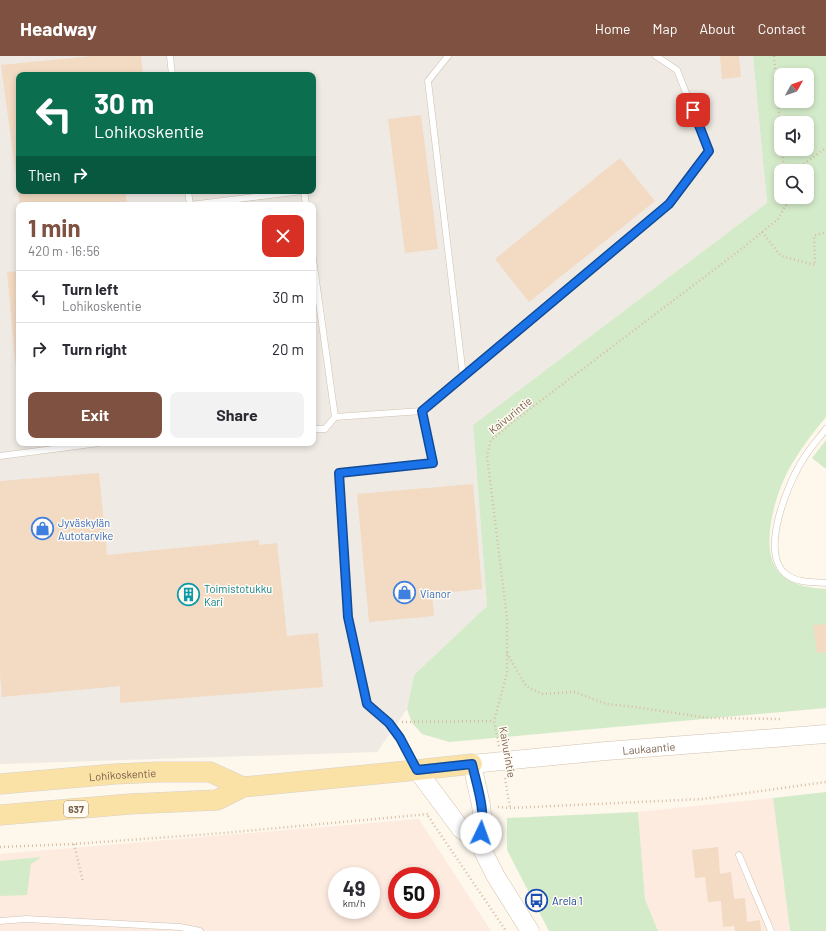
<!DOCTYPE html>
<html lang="en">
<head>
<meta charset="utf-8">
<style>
  body { margin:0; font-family:Barlow,sans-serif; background:#f2f2f3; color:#2b2b33; height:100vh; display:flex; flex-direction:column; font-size:15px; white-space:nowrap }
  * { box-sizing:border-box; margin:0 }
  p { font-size:13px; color:#7c7c81 }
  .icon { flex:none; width:22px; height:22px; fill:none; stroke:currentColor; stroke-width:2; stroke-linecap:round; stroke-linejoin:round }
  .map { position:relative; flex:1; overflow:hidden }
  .panel { position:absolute; left:16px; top:146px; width:300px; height:244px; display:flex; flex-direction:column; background:#fff; border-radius:8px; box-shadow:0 2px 6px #0003 }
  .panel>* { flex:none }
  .top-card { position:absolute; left:16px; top:16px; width:300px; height:122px; border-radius:8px; box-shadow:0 2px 6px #0003; background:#0b6e4f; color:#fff; overflow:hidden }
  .needle { width:26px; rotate:50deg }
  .tools { position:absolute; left:774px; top:12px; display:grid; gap:8px }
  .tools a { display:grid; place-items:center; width:40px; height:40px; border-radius:8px; background:#fff; box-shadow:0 2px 6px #0003; font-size:20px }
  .speed { position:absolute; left:328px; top:811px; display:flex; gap:8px; font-size:20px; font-weight:700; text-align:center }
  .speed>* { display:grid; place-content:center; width:52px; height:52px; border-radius:50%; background:#fff; box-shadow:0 2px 6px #0003; line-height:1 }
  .speed small { font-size:10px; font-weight:400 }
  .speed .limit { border:6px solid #d22; background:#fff; color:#111 }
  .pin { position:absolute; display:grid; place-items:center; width:34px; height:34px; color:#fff; margin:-17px; border-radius:8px; box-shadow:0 2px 6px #0006 }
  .me { position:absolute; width:44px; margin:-22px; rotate:3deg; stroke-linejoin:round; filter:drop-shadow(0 0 3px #0008) }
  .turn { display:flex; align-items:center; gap:14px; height:84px; padding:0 12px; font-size:18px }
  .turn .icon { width:52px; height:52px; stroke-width:2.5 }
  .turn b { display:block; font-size:28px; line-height:34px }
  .then { display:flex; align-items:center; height:38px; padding:0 12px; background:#0003; gap:8px; font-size:15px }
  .round { display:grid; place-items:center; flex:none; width:42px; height:42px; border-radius:8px; background:#f2f2f3 }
  .summary { display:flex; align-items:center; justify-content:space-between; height:68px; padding:0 12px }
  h1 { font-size:24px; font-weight:700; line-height:30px; color:#7f5141 }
  .primary-button { display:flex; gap:8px; margin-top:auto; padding:8px 12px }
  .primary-button a { flex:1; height:46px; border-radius:8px; background:#7f5141; color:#fff; font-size:16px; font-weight:700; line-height:46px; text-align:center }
  .primary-button a+a { background:#f2f2f3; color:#2b2b33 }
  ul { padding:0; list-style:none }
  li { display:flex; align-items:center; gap:12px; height:52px; padding:0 12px; border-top:1px solid #e1e1e2 }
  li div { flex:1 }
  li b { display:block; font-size:15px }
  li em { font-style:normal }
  header { display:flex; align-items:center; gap:24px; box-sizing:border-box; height:56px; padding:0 20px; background:#7f5141; color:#fff }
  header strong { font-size:19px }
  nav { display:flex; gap:22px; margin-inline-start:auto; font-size:14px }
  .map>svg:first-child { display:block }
  .commercial { fill:#fdebe0; fill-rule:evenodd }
  .industrial { fill:#efeae4; fill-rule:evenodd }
  .green { fill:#d4ebc9; fill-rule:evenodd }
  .building { fill:#f2dac3 }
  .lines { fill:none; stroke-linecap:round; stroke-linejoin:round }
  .lane-casing { stroke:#d0c1b0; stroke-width:7 }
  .secondary-casing { stroke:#d3c1ae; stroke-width:19 }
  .primary-casing { stroke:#d9d2cd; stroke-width:21 }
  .path { stroke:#d8bda5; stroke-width:2.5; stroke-dasharray:1 3; stroke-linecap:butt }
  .lane { stroke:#fff; stroke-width:6 }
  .secondary { stroke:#fff; stroke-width:18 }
  .primary { stroke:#fae1a6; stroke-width:20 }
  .route-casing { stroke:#114b97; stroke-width:10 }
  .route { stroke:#1a73e8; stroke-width:7 }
  .labels { text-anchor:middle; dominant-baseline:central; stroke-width:3; stroke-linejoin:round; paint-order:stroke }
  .shield { fill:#fffbf2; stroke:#a18e7e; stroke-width:1 }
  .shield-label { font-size:10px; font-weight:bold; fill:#79604d }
  .street-label { font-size:11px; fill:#79604d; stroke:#fffbf2 }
  .shop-label { font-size:11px; fill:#366cbe; stroke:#fffbf2; text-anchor:start }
  .culture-label { font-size:11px; fill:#0d838f; stroke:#fffbf2; text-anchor:start }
  .transit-label { font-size:11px; fill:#164399; stroke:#fffbf2; text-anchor:start }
</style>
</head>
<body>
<header>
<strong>Headway</strong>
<nav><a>Home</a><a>Map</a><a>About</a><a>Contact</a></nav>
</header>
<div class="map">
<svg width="826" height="875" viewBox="0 0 826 875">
  <rect width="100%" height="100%" fill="#fdf7ec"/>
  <g class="commercial">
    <polygon points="773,742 790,875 658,875 645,843 638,756"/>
    <path d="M419,763L491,875H0V798ZM337,820H371V854H337ZM397,820H431V854H397Z"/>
  </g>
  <path class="industrial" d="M0,0H753L767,147L473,369L487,550L414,619L407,653L377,696L0,708ZM19,19H313V135H19ZM19,149H313V387H19Z"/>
  <g class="green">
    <path d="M753,0H826V361C815,374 804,388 795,403C778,427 754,498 783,520C796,530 810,532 826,533V652L449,686L422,678L412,667L407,653L414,619L487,550L473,369L767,147ZM781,19H807V45H781ZM781,67H807V93H781ZM781,115H807V141H781Z"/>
    <polygon points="826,384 826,413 812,402"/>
    <polygon points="826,736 826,875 790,875 773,742"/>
    <polygon points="638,756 645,843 658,875 549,875 507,794 507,762"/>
    <polygon points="41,801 31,808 27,839 0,840 0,805"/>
  </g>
  <g class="building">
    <polygon points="92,0 141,0 143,18 19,19 18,135 1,9"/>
    <polygon points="720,0 739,0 741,21 722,23"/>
    <polygon points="421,59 438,193 405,197 388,63"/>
    <polygon points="620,102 655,145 529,246 495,203"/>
    <polygon points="18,135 125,135 127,149 20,149"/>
    <polygon points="19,215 19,335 18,335 7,216"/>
    <polygon points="99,417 107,499 259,484 259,489 277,487 287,580 318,577 323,631 120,647 120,630 2,641 0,618 0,425"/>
    <polygon points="473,428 482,533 432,538 434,560 369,566 357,438"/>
    <polygon points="826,568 826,596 817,597 813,569"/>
    <polygon points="718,791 720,818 731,816 734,843 745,842 747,866 760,864 761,875 735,875 734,870 723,871 721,845 708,846 705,821 695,822 692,794"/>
  </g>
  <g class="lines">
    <defs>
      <g id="lane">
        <polyline points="170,0 172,19"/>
        <polyline points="448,0 428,25 463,320"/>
        <polyline points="188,135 190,149 303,135"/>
        <polyline points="304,135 306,149"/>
        <polyline points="313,203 335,361 325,373 313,373"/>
        <polyline points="335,361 422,355 669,148 709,95 677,14 656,0"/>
        <path d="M826,373C819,382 810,392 804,402C788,426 758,498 787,519C798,527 813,526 826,527"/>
        <polyline points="0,400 99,387"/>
        <polyline points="415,711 400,683 389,667 367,648 348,561 339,417 433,407 422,355"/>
        <polyline points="739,799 771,875"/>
        <polyline points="0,865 26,863 180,871 200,875"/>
      </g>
      <g id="secondary">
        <polyline points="417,714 461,773 479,787 495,819 530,875"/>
        <path id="s1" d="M479,787L483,768L481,749L472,708L606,695L826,678"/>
      </g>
      <g id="primary">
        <path id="s2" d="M0,728L115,718L158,716H210L243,731"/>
        <polyline points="0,759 130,748 217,744 243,731 417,714 472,708"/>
      </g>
    </defs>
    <use href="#lane" class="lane-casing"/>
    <use href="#secondary" class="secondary-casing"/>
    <use href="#primary" class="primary-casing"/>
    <g class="path">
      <polyline points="774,0 781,80"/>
      <polyline points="782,93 784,115"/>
      <polyline points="794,115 826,92"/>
      <polyline points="762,176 781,200 815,209 814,180 826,176"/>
      <polyline points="507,597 526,630 542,638 575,636 606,648 635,651 709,662 780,663"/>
      <polyline points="402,666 494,665"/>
      <polyline points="499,690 494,665 507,617 507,562 487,399 491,384 518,362 744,191 778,163 786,149 785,141"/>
      <polyline points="505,722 510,752"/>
      <polyline points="498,751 510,752 703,743 826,726"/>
      <polyline points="428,760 506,875"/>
      <polyline points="74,788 83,826"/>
      <polyline points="0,791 74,788 224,777 429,758"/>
    </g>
    <use href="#lane" class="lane"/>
    <use href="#secondary" class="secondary"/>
    <use href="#primary" class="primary"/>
  </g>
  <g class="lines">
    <defs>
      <path id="route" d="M481,777C486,755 477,730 472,708L417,714L400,682L389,667L367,648L348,561L339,417L433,407L422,355L669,148L709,95L693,54"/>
    </defs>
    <use href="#route" class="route-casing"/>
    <use href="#route" class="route"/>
  </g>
  <defs>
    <symbol id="shop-ring" viewBox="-11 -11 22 22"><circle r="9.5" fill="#fffbf2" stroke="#3f7fe0" stroke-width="1.5"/><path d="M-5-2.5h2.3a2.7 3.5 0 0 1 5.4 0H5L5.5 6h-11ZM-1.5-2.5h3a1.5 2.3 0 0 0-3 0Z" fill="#3f7fe0"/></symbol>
    <symbol id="building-ring" viewBox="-11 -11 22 22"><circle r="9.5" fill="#fffbf2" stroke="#0f9aa8" stroke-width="1.5"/><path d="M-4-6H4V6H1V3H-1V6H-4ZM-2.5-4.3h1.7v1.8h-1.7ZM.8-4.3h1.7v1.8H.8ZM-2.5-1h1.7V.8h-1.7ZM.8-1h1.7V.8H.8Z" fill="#0f9aa8"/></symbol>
    <symbol id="bus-ring" viewBox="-11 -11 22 22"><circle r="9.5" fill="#fffbf2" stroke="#1a4fb4" stroke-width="1.5"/><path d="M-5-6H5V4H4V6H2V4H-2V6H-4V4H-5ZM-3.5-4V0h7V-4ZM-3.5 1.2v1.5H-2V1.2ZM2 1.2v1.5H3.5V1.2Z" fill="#1a4fb4"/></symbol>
  </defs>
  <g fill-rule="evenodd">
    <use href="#shop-ring" x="30" y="460" width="25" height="25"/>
    <use href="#shop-ring" x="392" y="524" width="25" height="25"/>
    <use href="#building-ring" x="176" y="526" width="25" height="25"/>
    <use href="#bus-ring" x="524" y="832" width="25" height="25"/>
  </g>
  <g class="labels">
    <rect class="shield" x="64" y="745" width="24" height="16" rx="3"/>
    <g class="shield-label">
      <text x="76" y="753">637</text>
    </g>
    <g class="street-label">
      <text transform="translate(510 359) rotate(-39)">Kaivurintie</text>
      <text stroke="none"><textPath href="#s1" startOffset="258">Laukaantie</textPath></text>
      <text transform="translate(508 696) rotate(80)">Kaivurintie</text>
      <text stroke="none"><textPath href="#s2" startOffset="123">Lohikoskentie</textPath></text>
    </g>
    <g class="shop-label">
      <text x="58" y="466">Jyväskylän<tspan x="58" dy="13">Autotarvike</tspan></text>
      <text x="420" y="537">Vianor</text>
    </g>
    <g class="culture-label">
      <text x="204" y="532">Toimistotukku<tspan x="204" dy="13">Kari</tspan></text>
    </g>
    <g class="transit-label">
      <text x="552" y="844">Arela 1</text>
    </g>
  </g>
</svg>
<div class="tools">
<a><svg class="needle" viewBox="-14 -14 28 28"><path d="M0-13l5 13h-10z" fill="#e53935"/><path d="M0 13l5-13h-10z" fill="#7c7c81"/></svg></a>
<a><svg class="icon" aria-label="sound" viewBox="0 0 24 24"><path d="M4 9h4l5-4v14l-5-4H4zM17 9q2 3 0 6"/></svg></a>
<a><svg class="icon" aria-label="search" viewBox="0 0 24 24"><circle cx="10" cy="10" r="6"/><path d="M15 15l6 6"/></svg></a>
</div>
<div class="speed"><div>49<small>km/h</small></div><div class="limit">50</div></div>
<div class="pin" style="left:693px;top:54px;background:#d93025"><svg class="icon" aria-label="arrive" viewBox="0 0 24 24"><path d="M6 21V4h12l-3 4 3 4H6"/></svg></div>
<svg class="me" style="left:481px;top:777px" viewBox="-20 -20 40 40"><circle r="19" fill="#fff"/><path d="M0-13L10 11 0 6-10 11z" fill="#1a73e8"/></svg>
<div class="top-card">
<div class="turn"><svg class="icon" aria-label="left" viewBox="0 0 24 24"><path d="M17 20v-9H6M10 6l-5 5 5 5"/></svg><div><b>30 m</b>Lohikoskentie</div></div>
<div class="then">Then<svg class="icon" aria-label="right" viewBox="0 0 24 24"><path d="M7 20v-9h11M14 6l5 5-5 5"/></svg></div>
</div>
<section class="panel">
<div class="summary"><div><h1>1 min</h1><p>420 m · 16:56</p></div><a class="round" style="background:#d93025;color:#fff"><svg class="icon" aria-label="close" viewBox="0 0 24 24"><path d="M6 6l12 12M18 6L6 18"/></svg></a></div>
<ul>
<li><svg class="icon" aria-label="left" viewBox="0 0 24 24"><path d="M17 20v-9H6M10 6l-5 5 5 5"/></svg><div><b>Turn left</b><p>Lohikoskentie</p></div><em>30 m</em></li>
<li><svg class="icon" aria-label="right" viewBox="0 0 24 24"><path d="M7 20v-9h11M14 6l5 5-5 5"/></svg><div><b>Turn right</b></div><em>20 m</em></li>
</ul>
<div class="primary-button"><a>Exit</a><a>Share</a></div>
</section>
</div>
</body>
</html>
